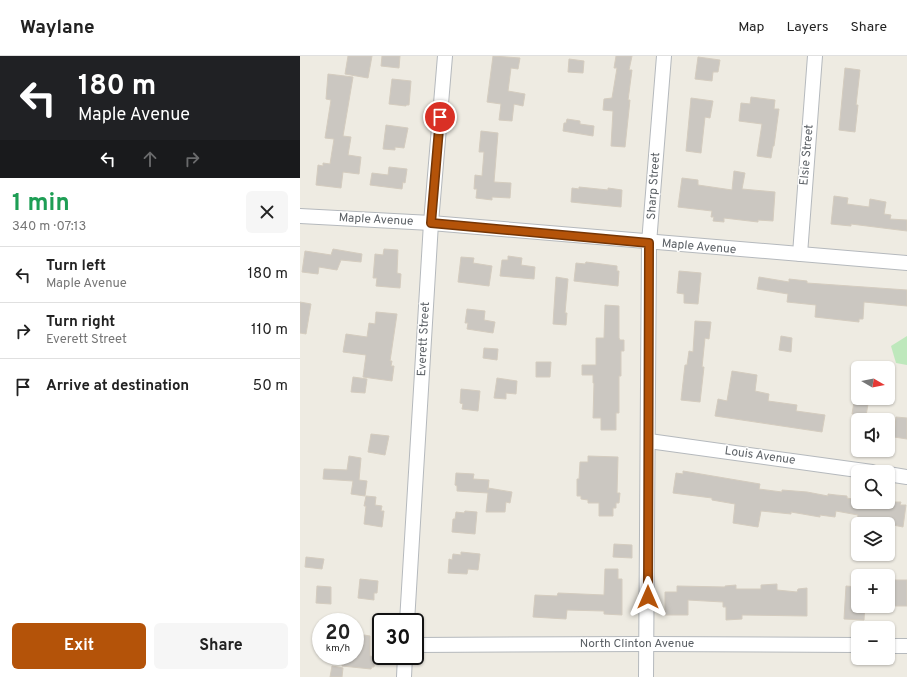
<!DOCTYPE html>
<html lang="en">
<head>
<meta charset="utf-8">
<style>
  body { margin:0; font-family:Overpass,sans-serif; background:#f6f6f6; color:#222; height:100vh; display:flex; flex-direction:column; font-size:15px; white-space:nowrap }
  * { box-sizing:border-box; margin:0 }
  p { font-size:13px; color:#767676 }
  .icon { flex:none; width:22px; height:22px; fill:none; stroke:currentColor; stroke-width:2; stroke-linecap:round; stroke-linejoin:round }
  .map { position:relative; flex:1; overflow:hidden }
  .panel { display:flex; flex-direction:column; background:#fff; width:300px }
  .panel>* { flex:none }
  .guide { background:#202124; color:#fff; overflow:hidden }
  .needle { width:26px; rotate:99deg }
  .tools { position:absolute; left:551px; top:305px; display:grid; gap:8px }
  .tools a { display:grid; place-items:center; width:44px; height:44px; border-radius:6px; background:#fff; box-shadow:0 1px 3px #0004; font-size:20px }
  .speed { position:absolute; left:12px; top:557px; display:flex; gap:8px; font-size:20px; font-weight:700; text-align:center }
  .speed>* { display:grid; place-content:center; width:52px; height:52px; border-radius:50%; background:#fff; box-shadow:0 1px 3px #0004; line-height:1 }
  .speed small { font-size:10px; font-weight:400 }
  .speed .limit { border:2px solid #111; border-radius:6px; background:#fff; color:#111 }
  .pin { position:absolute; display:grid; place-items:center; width:34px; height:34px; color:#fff; margin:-17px; border:2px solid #fff; border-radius:50%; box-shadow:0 1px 4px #0007 }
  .me { position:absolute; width:44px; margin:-22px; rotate:0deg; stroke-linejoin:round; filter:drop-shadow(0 0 3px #0008) }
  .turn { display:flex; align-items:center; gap:14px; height:84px; padding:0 12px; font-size:18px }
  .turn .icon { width:52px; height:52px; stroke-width:2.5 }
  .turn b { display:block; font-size:28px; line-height:34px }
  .lanes { display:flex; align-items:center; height:38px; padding:0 12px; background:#0003; justify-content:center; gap:20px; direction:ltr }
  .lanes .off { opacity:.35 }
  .round { display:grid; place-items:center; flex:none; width:42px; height:42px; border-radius:6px; background:#f6f6f6 }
  .summary { display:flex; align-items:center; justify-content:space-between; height:68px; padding:0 12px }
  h1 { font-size:24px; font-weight:700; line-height:30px; color:#1e9e55 }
  .primary-button { display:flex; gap:8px; margin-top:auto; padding:8px 12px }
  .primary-button a { flex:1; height:46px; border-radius:6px; background:#b45309; color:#fff; font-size:16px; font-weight:700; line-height:46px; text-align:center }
  .primary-button a+a { background:#f6f6f6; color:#222 }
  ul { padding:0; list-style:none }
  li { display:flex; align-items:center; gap:12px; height:56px; padding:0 12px; border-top:1px solid #e0e0e0 }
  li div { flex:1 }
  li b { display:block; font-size:15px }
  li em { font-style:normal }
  header { display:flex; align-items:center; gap:24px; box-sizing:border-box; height:56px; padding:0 20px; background:#fff; border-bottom:1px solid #e0e0e0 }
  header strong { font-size:19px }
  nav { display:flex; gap:22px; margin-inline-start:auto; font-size:14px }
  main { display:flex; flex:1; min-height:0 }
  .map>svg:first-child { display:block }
  .green { fill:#bee8bc }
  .building { fill:#cbc7c1; stroke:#d4ccbf }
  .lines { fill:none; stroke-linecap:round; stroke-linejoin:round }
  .minor-casing { stroke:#b5b9bd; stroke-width:16 }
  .minor { stroke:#fff; stroke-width:14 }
  .route-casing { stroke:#753606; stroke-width:10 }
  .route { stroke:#b45309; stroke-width:7 }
  .labels { text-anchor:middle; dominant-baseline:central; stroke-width:3; stroke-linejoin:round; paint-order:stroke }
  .street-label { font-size:12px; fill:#5a5f64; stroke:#fff }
</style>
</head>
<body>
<header>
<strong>Waylane</strong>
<nav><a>Map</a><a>Layers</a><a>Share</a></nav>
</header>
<main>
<section class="panel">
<div class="guide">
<div class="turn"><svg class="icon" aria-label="left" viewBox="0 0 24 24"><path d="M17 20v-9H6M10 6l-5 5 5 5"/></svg><div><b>180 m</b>Maple Avenue</div></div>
<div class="lanes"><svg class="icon" aria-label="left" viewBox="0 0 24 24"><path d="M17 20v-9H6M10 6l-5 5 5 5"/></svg><svg class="icon off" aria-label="ahead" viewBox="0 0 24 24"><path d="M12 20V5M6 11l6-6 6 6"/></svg><svg class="icon off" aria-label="right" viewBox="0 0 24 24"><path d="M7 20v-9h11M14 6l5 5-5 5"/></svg></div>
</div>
<div class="summary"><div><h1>1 min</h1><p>340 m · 07:13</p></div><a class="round"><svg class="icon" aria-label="close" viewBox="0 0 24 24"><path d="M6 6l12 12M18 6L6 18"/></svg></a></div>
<ul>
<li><svg class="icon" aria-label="left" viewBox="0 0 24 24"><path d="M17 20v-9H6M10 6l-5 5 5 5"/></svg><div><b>Turn left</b><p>Maple Avenue</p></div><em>180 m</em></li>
<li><svg class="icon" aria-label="right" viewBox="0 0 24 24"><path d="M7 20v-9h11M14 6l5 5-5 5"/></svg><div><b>Turn right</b><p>Everett Street</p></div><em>110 m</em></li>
<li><svg class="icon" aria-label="arrive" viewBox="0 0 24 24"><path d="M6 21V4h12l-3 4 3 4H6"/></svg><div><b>Arrive at destination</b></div><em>50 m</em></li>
</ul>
<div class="primary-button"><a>Exit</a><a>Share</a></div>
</section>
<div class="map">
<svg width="607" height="621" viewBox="0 0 607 621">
  <rect width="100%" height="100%" fill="#eeebe2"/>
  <polygon class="green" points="607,280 607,309 596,307 591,290"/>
  <g class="building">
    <polygon points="48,0 72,0 68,22 45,18"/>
    <polygon points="82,0 100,0 99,12 81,10"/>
    <polygon points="193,0 220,2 218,13 211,12 208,35 225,38 223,50 214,48 212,65 199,64 201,48 187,46"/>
    <polygon points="316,0 332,0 329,14 332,14 328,44 330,44 325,91 311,90 313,55 303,54 304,43 312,42 317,12 314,12"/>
    <polygon points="398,1 420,4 418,16 413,16 412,25 395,23"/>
    <polygon points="269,3 284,5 283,17 268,16"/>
    <polygon points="545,12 560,14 556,49 558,49 555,76 539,74"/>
    <polygon points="28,18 53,21 43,80 51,81 48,99 61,101 59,118 43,116 41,132 16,129 18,109 23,110 23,107 30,108 34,83 25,82 31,44 26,43"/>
    <polygon points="92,23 111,25 109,49 106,49 106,50 89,48"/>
    <polygon points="451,41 475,44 474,53 479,53 474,90 473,90 471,102 457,100 462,68 439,65 441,47 450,48"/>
    <polygon points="391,42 413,45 410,62 405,61 401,97 386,95"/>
    <polygon points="267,63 280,65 280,68 294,70 293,80 263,75 264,67 266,67"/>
    <polygon points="86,69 108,72 104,92 95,91 95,94 83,93"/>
    <polygon points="181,75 198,77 194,126 211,127 210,142 192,141 192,144 176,142 177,133 174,133 175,119 182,120 184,96 179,96"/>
    <polygon points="89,111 107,113 105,127 103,126 102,133 70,129 72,117 88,119"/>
    <polygon points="434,115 445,117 442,133 475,136 473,165 458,164 458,166 424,162 424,166 413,165 414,161 411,161 412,155 378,151 382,122 398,124 398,129 432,134"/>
    <polygon points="279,131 308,134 308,132 322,134 321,151 271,146 272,132 279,133"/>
    <polygon points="534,140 548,142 547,148 569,151 570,143 586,146 584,158 591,159 590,163 607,164 607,175 551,168 551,170 531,168"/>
    <polygon points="33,193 62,198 61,206 41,204 37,214 19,211 18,218 2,216 5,195 31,199"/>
    <polygon points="84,193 98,194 97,217 101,218 100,232 76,230 77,222 73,222 75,198 83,199"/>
    <polygon points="208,200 222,202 221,209 235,211 234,223 200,220 202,204 208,204"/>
    <polygon points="161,201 174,202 173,207 192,210 189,230 158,226"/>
    <polygon points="286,206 317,210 317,215 319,215 318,230 274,225 276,207 285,208"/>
    <polygon points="379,215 401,217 398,248 384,247 384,238 377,237"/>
    <polygon points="256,221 268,223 265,257 267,257 266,269 253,268"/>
    <polygon points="459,221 489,226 489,223 507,225 507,227 607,234 607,250 564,246 563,263 559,263 559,266 515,261 516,249 487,246 488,238 457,233"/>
    <polygon points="0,246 11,248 6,278 0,277"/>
    <polygon points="305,249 319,250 319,282 320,284 324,284 324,295 321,295 321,320 319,320 319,357 316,357 316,374 301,374 301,362 293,362 294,327 293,327 293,319 282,319 282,309 296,309 296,282 304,282"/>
    <polygon points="167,253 185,255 184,264 195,266 193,277 167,273 168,267 165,267"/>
    <polygon points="76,256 97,258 90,305 92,305 91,310 94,310 92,325 63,321 66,299 43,296 46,278 67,281 69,267 75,268"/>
    <polygon points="395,265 411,266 409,283 405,282 402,311 404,311 400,346 381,344 385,309 387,309 389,295 393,296"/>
    <polygon points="481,280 492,282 491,296 479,294"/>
    <polygon points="184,292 198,293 197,304 183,302"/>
    <polygon points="236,306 251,306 250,321 236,321"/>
    <polygon points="432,315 457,319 455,335 469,338 468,345 497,349 496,355 525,359 522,376 415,360 418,343 427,345"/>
    <polygon points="53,321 67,323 65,337 51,336"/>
    <polygon points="197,322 217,325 216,338 206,337 206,343 194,342"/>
    <polygon points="161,333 180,335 178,355 162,353 163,348 160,347"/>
    <polygon points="555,340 558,341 558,342 569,342 566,360 552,358"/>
    <polygon points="596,361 607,362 607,383 594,381"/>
    <polygon points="71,378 89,380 85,399 68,396"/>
    <polygon points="49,400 61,402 59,424 67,425 65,440 51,438 53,425 23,423 24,413 47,414"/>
    <polygon points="288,400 318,401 317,437 320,437 319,447 316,447 316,452 313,452 313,460 299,460 299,447 288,447 288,444 281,443 281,440 277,440 277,423 279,423 280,406 288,406"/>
    <polygon points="383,415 460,428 459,433 482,436 482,434 507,436 528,440 528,438 536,439 547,440 547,442 558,444 558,446 601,446 600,449 606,449 603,471 588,468 557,468 558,459 536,455 535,461 520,459 520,461 491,456 491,458 461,455 458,471 433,467 435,448 412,444 412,442 373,437 376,417 383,418"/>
    <polygon points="156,417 174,418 173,423 189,424 188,434 188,432 212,436 210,447 206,446 205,456 186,456 188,437 157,435 157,430 155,429"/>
    <polygon points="66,440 76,441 75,449 82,450 81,455 84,455 82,471 64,468 66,450 64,450"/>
    <polygon points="165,455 177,456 175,478 152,476 153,463 155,463 156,456 164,457"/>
    <polygon points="314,488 332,489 332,502 313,501"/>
    <polygon points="161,496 180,498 178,514 168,513 167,518 148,517 149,503 152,504 153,498 161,499"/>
    <polygon points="6,501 24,503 22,513 5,511"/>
    <polygon points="305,513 318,513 318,523 322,523 322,559 304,558 304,555 267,554 266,563 233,561 235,539 257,540 258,537 304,539"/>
    <polygon points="60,523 78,525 77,537 74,537 74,544 58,542"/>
    <rect x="588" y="524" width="19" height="26"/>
    <polygon points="477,528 477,534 497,536 498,533 507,532 507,560 442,559 442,563 426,564 426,551 423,551 423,546 388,544 388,559 365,559 365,536 377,536 377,530 425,531 425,530 436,529 436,533 461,533 461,529"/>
    <polygon points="17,530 31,531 31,548 16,547"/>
    <polygon points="546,530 558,531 558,550 565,550 564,564 544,563"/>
    <polygon points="58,578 70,580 70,600 75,601 74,611 72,611 71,613 42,610 43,600 55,600 55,585 57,585"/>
    <polygon points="32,610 43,612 42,621 30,621"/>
  </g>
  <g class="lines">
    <defs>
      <g id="minor">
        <polyline points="0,160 131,167 607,207"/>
        <polyline points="500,198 515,0"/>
        <polyline points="349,385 572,416"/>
        <polyline points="588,418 607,421"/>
        <polyline points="107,566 131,167 145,0"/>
        <polyline points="115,589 348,588 558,589"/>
        <polyline points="588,590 607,590"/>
        <polyline points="104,621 105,600"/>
        <polyline points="346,621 349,187 364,0"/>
      </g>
    </defs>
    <use href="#minor" class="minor-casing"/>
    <use href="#minor" class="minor"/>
  </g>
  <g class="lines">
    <defs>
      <polyline id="route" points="140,61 131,167 349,187 348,541"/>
    </defs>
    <use href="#route" class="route-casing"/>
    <use href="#route" class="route"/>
  </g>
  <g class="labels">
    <g class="street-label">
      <text transform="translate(507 99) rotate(-85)">Elsie Street</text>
      <text transform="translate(354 130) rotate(-86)">Sharp Street</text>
      <text transform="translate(76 164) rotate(3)">Maple Avenue</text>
      <text transform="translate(399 191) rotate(5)">Maple Avenue</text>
      <text transform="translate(124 283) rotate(-87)">Everett Street</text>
      <text transform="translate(460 400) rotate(8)">Louis Avenue</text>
      <text x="337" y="588">North Clinton Avenue</text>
    </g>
  </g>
</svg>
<div class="tools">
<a><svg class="needle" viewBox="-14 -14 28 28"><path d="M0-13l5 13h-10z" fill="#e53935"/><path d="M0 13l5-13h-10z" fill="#767676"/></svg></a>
<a><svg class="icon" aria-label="sound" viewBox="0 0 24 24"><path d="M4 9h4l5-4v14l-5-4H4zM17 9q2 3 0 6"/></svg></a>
<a><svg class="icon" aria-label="search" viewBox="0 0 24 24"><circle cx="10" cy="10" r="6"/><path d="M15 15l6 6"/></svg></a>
<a><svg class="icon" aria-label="layers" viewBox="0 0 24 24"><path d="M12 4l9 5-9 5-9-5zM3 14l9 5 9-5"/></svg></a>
<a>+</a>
<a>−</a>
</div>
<div class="speed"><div>20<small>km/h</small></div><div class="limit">30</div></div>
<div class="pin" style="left:140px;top:61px;background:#d93025"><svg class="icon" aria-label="arrive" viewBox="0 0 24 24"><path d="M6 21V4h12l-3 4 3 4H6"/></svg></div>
<svg class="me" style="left:348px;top:541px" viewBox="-20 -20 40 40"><path d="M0-17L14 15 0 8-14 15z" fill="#b45309" stroke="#fff" stroke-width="4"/></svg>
</div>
</main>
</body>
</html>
